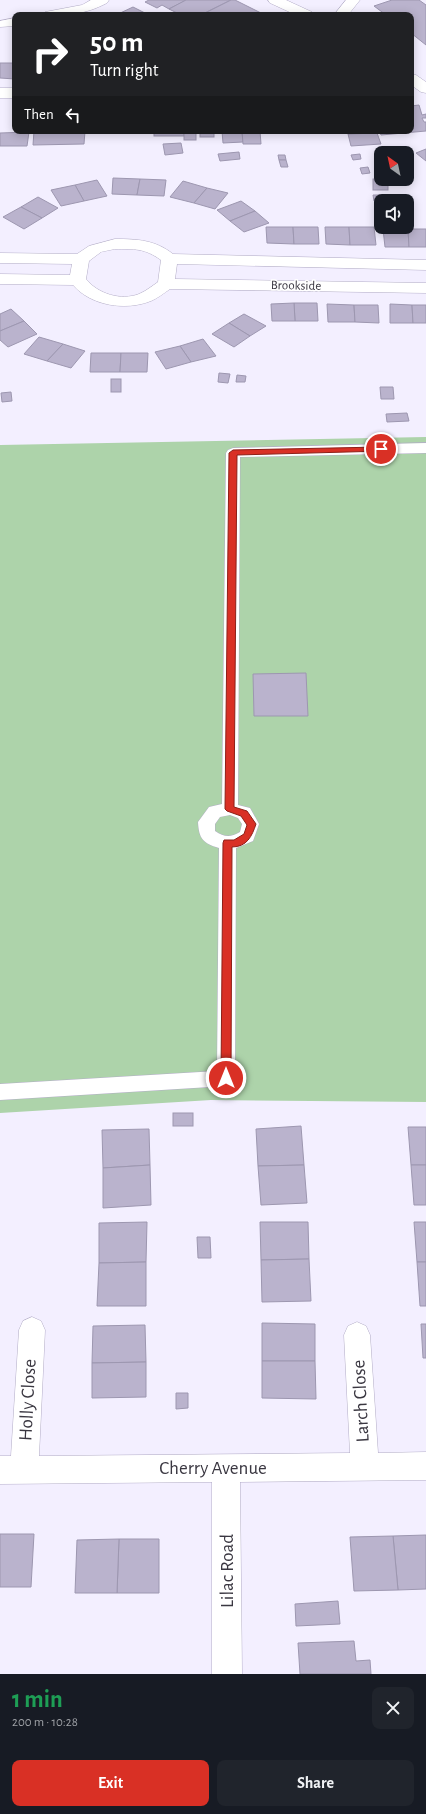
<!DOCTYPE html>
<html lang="en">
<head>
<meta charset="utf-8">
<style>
  body { margin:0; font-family:"Alegreya Sans",sans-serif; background:#20242c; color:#f1f3f6; height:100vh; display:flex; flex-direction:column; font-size:15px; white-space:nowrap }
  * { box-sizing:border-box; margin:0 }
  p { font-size:13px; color:#9ea1a6 }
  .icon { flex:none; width:22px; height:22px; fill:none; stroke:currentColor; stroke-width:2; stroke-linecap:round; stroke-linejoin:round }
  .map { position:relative; height:1674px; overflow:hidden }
  .panel { display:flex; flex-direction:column; background:#171b24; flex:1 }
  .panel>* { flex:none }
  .top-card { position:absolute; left:12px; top:12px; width:402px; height:122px; border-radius:8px; box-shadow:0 2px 10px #0003; background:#202124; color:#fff; overflow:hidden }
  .needle { width:26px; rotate:327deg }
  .buttons { position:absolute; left:374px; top:146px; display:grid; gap:8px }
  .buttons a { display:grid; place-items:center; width:40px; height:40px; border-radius:8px; background:#171b24; box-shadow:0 2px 10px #0003; font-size:20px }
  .pin { position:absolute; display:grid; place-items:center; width:34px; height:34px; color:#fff; margin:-17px; border:2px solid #fff; border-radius:50%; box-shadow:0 1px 4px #0007 }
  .me { position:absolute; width:44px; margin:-22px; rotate:0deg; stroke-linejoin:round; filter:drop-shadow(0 0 3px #0008) }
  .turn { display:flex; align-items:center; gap:14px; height:84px; padding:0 12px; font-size:18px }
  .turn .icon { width:52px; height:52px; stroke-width:2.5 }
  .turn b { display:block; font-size:28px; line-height:34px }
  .then { display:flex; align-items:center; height:38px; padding:0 12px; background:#0003; gap:8px; font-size:15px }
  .round { display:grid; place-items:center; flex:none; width:42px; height:42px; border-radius:8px; background:#20242c }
  .overview { display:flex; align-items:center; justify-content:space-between; height:68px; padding:0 12px }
  h1 { font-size:24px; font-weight:700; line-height:30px; color:#1e9e55 }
  .action { display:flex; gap:8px; margin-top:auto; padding:8px 12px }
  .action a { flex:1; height:46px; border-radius:8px; background:#d93025; color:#fff; font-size:16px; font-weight:700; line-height:46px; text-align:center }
  .action a+a { background:#20242c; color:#f1f3f6 }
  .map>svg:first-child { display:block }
  .green { fill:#add3aa }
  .building { fill:#bab3cd; stroke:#9d97b0 }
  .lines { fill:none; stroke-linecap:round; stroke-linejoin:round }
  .lane-casing { stroke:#b3adc7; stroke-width:1 }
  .street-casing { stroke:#b3adc7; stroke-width:1 }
  .secondary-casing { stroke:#b3adc7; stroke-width:1 }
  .lane { fill:#fff; fill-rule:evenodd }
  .street { fill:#fff; fill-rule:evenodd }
  .secondary { fill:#fff; fill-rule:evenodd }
  .route { fill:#d93025; stroke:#8d1f18 }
  .labels { text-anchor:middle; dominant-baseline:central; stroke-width:3; stroke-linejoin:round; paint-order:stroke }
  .far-street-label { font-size:13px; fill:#3a3741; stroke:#fff }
  .near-street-label { font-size:19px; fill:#3a3741; stroke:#fff }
</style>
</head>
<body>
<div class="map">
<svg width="426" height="1674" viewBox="0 0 426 1674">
  <rect width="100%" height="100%" fill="#f3efff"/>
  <polygon class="green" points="426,437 426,1102 211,1100 0,1113 0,445"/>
  <g class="building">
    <polygon points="149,0 186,0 169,9 162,5 157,8 145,2"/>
    <polygon points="186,0 231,0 201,15 176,15 179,14 169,9"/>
    <polygon points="231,0 235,0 265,15 201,15"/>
    <polygon points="392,0 419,0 426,5 426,45 411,33 411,15 386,15 374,6"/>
    <polygon points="133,7 149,15 116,15"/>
    <polygon points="0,63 15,63 15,79 0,78"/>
    <polygon points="419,105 422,115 426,114 426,118 422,118 424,122 426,122 426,131 381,135 379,131 411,131 411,106"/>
    <polygon points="34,131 85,131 84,144 33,145"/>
    <rect x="154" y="131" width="30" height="5"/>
    <rect x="184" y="131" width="12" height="9"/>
    <rect x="200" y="131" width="14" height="6"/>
    <polygon points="222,131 242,131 243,142 223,143"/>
    <polygon points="242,131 260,131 261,144 243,144"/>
    <polygon points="29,132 27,146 0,146 0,133"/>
    <polygon points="377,133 381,144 351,146 348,134"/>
    <polygon points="181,143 183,153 165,155 163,144"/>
    <polygon points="426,149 426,161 416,153"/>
    <polygon points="239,152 240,159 220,161 218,154"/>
    <polygon points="360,154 361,159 353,160 351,155"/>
    <polygon points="278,155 285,155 286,160 279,160"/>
    <polygon points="279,160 286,160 288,167 281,167"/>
    <polygon points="368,167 370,173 362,174 360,168"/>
    <polygon points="375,168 381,168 381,177 376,177"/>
    <polygon points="113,178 140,179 137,195 112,194"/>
    <polygon points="140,179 166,180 164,196 137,195"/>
    <rect x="373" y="179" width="15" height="11"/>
    <polygon points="97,180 107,196 84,201 75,185"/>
    <polygon points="183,181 207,188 194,203 170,197"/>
    <polygon points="75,185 84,201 61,206 51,190"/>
    <polygon points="207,188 228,193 215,209 194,203"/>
    <polygon points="373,195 392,195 393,201 374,201"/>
    <polygon points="38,197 58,208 42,218 21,207"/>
    <polygon points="241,201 255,211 230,221 217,210"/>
    <polygon points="21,207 42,218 24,229 3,217"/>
    <polygon points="255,211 269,223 244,232 230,221"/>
    <polygon points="266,227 293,227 294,244 267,243"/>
    <polygon points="293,227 318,227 319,244 294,244"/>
    <polygon points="325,227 349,227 350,245 326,244"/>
    <polygon points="349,227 374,227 376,245 350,245"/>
    <polygon points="383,229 408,229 409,247 385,247"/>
    <polygon points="408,229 426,229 426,247 409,247"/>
    <polygon points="294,303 317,303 318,321 295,321"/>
    <polygon points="294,303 295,321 272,321 271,304"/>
    <polygon points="327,304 354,305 355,322 328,322"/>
    <polygon points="390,304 412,305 413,323 390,323"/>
    <polygon points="354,305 378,305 379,323 355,322"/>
    <polygon points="412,305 426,305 426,323 413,323"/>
    <polygon points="11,309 24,321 0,331 0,314"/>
    <polygon points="244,314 266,326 250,336 229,323"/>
    <polygon points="24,321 37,334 8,347 0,340 0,331"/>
    <polygon points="229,323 250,336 234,347 212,334"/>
    <polygon points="39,337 63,344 47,361 24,354"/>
    <polygon points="203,339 216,356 191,362 180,346"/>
    <polygon points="63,344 85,351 71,368 47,361"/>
    <polygon points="180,346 191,362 166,369 155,352"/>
    <polygon points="91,353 121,353 120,372 90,372"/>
    <polygon points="121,353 148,353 147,372 120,372"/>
    <polygon points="219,373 230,374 228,383 218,382"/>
    <polygon points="237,375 246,376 245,382 236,382"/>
    <rect x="111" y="379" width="10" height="13"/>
    <polygon points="380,387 393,387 394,399 381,399"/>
    <polygon points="11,392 12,401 2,402 1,393"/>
    <polygon points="407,413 409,421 387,422 386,414"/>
    <polygon points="306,673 308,716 254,716 253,674"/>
    <rect x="173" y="1113" width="20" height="13"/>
    <polygon points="301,1126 304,1165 258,1166 256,1129"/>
    <polygon points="408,1127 426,1127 426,1165 411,1165"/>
    <polygon points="149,1129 150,1165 103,1168 102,1130"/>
    <polygon points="150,1165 151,1205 103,1208 103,1168"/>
    <polygon points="304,1165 307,1203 261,1205 258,1166"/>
    <polygon points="411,1165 426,1165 426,1205 414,1205"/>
    <polygon points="147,1222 146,1262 99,1263 99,1223"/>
    <polygon points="260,1222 308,1222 309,1259 261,1260"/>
    <polygon points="414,1222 426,1222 426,1262 417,1262"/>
    <polygon points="197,1237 210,1237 211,1258 198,1258"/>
    <polygon points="309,1259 311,1301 262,1302 261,1260"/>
    <polygon points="146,1262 146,1306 97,1306 99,1263"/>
    <polygon points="417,1262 426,1262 426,1306 420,1306"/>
    <polygon points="262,1323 315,1324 315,1361 262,1361"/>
    <polygon points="421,1324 426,1324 426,1358 423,1358"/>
    <polygon points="145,1325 146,1362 92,1363 93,1326"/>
    <polygon points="262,1361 315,1361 316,1399 262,1398"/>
    <polygon points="146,1362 146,1397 92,1398 92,1363"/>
    <polygon points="176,1393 188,1393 188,1408 176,1409"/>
    <polygon points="0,1534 34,1534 31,1587 0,1587"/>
    <polygon points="426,1535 426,1589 398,1590 393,1536"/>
    <polygon points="393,1536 398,1590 354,1591 350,1537"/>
    <polygon points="119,1539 159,1539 159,1593 117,1593"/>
    <polygon points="119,1539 117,1593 75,1593 77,1540"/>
    <polygon points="338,1601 340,1624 296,1626 295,1604"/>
    <polygon points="354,1641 356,1661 370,1660 371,1674 300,1674 298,1643"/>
  </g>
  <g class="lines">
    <defs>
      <path id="lane" d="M426,443V453L240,457L238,805L250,808L259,824L253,841L236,848L235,1078L233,1084L226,1086L0,1100V1084L217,1071L219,848C203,843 199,839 198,822L209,807L222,804L226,453L228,450L233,448ZM230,815L238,818L242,824L240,832C230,838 224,837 215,831V824L220,817Z"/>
      <g id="street">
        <path d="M91,0H109L107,3C84,15 68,15 43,15L45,12L82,5Z"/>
        <polygon points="15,18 15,26 0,27 0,21"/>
        <path d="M115,239C138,239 155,240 173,254L426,260V270L177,264L175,279L426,283V293L170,289C164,293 158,298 151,301C126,311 91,306 73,285L0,284V274L70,275L72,264L0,263V253L77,254L89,246ZM115,249C135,249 144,248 161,260L158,282C152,286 146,291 139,294C121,301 98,294 86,279L89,261L101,252Z"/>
        <polygon points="32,1317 41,1321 45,1330 39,1456 350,1453 344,1335 348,1326 357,1322 366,1326 370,1335 378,1453 426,1452 426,1480 240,1482 242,1674 212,1674 212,1482 0,1484 0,1456 11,1456 19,1330 23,1321"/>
      </g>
      <g id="secondary">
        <polygon points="268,0 286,0 312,12 314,15 296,15 270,3"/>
        <polygon points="346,0 360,0 348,15 334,15"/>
        <polygon points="411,74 416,75 426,82 426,93 421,92 411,85"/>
        <rect x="0" y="88" width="15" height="10"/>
      </g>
    </defs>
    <use href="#lane" class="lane-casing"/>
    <use href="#street" class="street-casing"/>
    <use href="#secondary" class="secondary-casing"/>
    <use href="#lane" class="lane"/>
    <use href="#street" class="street"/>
    <use href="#secondary" class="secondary"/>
  </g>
  <path class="route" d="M381,447L385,449L384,451L237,455L234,807L247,811L256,824C252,836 247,847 232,847L231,1078L230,1081H223L221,1078L223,843L224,840H234L244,834L247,825L241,816L227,811L225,809L229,453L233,450Z"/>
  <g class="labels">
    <g class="far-street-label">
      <text transform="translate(296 286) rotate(1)">Brookside</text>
    </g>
    <g class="near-street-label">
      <text transform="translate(28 1400) rotate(-87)">Holly Close</text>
      <text transform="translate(361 1401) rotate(-93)">Larch Close</text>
      <text x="213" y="1468">Cherry Avenue</text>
      <text transform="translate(227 1571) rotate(-90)">Lilac Road</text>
    </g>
  </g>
</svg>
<div class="buttons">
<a><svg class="needle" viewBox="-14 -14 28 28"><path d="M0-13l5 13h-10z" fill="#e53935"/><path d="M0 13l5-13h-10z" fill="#9ea1a6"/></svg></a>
<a><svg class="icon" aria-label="sound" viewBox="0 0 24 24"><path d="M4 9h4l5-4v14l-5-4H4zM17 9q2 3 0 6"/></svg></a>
</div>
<div class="pin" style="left:381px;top:449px;background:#d93025"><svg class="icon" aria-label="arrive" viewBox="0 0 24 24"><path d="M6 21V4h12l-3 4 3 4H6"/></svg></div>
<svg class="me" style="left:226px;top:1078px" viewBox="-20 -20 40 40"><circle r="17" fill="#d93025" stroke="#fff" stroke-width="3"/><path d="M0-11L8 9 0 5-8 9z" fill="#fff"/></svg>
<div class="top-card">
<div class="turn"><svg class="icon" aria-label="right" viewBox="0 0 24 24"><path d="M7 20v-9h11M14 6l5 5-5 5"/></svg><div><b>50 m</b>Turn right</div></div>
<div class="then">Then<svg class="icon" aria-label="left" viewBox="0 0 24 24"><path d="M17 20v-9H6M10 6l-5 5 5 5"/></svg></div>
</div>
</div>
<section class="panel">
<div class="overview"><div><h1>1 min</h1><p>200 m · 10:28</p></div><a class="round"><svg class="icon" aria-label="close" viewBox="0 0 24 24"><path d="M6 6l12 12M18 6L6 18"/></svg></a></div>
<div class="action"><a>Exit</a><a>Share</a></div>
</section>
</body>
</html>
